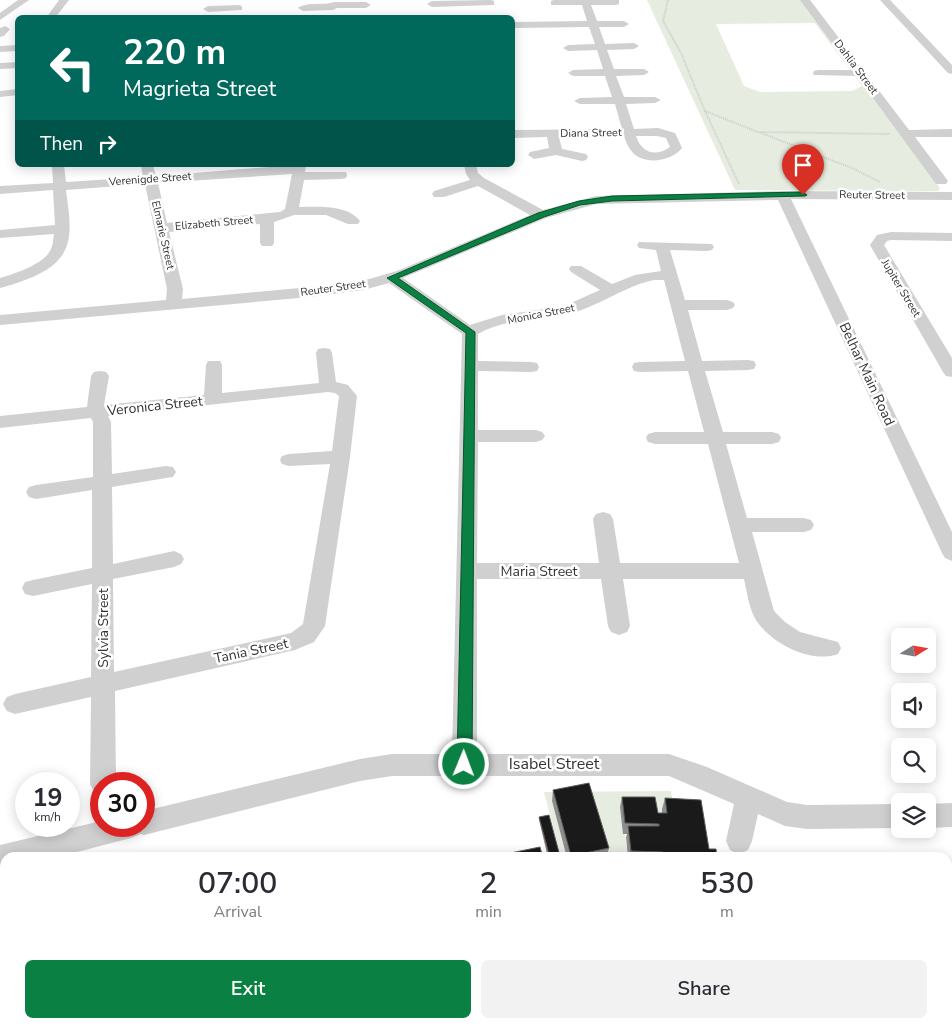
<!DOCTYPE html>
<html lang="en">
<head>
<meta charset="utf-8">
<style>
  body { margin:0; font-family:"Nunito Sans",sans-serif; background:#f2f2f3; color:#2b2b33; height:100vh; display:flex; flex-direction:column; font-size:19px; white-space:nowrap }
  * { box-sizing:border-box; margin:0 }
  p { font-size:16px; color:#7c7c81 }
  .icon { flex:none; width:28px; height:28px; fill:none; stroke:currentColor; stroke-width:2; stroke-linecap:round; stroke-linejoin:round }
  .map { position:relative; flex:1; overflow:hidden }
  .side { position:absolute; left:0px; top:852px; width:952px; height:176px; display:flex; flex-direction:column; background:#fff; border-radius:15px 15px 0 0; box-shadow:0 2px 12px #0003 }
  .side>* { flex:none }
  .hud { position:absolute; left:15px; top:15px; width:500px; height:152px; border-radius:8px; box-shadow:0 2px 12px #0003; background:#00695c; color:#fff; overflow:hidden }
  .needle { width:32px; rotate:79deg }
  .fabs { position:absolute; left:891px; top:628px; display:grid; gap:10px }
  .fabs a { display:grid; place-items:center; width:45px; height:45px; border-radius:8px; background:#fff; box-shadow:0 2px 12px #0003; font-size:25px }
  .speed { position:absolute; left:15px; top:772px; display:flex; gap:10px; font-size:25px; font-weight:700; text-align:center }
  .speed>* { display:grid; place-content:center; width:65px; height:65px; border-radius:50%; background:#fff; box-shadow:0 2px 12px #0003; line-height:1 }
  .speed small { font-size:12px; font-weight:400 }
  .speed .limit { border:8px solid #d22; background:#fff; color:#111 }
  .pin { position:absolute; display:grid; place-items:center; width:42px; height:42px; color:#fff; margin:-51px -21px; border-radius:50% 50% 50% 0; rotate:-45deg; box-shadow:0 0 5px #0007 }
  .pin .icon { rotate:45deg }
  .me { position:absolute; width:55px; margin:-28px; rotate:1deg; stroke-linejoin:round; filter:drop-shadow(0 0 4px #0008) }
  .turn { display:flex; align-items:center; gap:18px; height:105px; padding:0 25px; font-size:22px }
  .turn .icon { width:65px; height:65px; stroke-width:2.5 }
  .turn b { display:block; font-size:35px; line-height:42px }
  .then { display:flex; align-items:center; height:48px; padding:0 25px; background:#0003; gap:10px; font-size:19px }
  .eta { display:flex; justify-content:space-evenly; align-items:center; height:85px; text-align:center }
  .eta b { font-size:30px; font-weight:600; line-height:35px }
  .cta { display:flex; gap:10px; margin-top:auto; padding:10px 25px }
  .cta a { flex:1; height:58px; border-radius:8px; background:#0b8043; color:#fff; font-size:20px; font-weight:600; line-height:58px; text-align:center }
  .cta a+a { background:#f2f2f3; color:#2b2b33 }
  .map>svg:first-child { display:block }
  .green { fill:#e6ecdf; fill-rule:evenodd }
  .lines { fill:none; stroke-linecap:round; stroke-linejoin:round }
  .path { stroke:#cdcdcd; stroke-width:2; stroke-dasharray:1 1; stroke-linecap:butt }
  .minor { fill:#d0d0d0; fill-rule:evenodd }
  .wall { fill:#8c8c8c }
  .building { fill:#1a1a1a; stroke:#5f5f5f }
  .route { fill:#0b8043; stroke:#07532c }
  .labels { text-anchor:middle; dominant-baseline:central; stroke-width:5; stroke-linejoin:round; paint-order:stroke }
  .far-street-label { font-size:11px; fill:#333; stroke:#fff }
  .street-label { font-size:14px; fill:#333; stroke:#fff }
  .near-street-label { font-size:16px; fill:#333; stroke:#fff }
</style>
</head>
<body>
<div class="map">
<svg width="952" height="1028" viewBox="0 0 952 1028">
  <rect width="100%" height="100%" fill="#fff"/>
  <g class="green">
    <path d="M647,0H802L940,188L938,191H912L735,190ZM815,23L862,86L852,91L760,92L744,86L716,24Z"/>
    <polygon points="671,791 674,809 663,824 625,834 628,857 606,857 552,801 567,857 561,857 544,792"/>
    <polygon points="948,871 952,871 952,1028 841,1028 840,1024 948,1024"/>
  </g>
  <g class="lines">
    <g class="path">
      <polyline points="668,0 663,21 681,53 705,111"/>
      <polyline points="761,133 852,168 880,182"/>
      <polyline points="739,184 705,111 758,132 890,134"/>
    </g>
    <g class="minor">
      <polygon points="18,0 29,0 0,20 0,13"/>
      <polygon points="59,0 69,0 55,18 46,18"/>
      <polygon points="491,0 494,1 494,5 432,7 427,4 432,1"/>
      <path d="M554,0H619V4L616,5H591L597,21H624L629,24L624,27H599L605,44L634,43L639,46L634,49L607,50L614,69H644L649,72L644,75L616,76L624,97H655L661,100L655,103L626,104L634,129L658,128L675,133L682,148C672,161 647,165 634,154C629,149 626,143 624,136L559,137L562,149L586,154L588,157L586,160L582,161L556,155L534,159L528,155L530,152L549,148L547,137L512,138V130L622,129L615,104H580L574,101L580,98L612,97L605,76H573L568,73L573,70L603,69L597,50L568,51L563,48L568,45L595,44L589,27L512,28V22L587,21L582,5H551V1ZM636,136H657L666,138L670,147C655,158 641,152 636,136Z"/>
      <polygon points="800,0 810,0 909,130 952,129 952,137 915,137 948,181 946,184 936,184 857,76 814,75 813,73 814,71 818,70 852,70"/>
      <polygon points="880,0 890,0 952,65 952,74 948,73"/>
      <path d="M334,2H366L371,5L366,8H337L333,10L303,11L298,8C307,1 324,6 334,2Z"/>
      <polygon points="239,5 242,6 242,10 208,12 203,9 208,6"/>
      <polygon points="5,26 10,29 4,36 0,37 0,28"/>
      <polygon points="18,45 18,51 0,52 0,46"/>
      <polygon points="18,62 18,68 0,69 0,63"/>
      <polygon points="18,89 18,95 0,97 0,91"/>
      <path d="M52,165H64L66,182L143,177L141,165H153L156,176L294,165H306L305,172H346L347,175L346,178L341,179L304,180L299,207C317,207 347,204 360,221L358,224H348L326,215H294L274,222V243L272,246H262L260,243V224L169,232L183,289L182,299L310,287L362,281L397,271L530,215L478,186L444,197H434L432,194L434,191L470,180L466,174L464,165H476L478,173L484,178L543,210L596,196L782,191L952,192V200L791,199L952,532V561L945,558L942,553L778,200L596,204L546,218L403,278L470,325L502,315L564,306L600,290L571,272L569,269L571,266H581L612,284L635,275L661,271L656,250L639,248L637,245L639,242L712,244L714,247L712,250L707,251L670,250L685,300H727L733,302L735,305L733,308L727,310H688L702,361L748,360L754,361L756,365L754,369L748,370L705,371L723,432H772L779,434L781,438L779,442L772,444H726L747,518H804L811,520L814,525L811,530L804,532H752L774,611L785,622L800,632L838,642L841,648L838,654C810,664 771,643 756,620C749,609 747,592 744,579H623L630,626L627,632L619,635L611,632L608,626L601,579H477V754H669L707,767L787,802L807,805L900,804V828L807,829L785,826L758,814L752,841L748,850L739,854L730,850L726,841L734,804L669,776H392L360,781L144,835L141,834L131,838L54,858H5V870L0,871V845L101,821V826H144V811L360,759L392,754H452L462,334L389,283L363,290L310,297L0,325V315L166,300L167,289L145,184L66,190C68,208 74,235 64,252C53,273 21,282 0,288V278C14,274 45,264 51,249C53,245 53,239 54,234L0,238V230L55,225L53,190L0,194V186L53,183ZM292,174L285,209L280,212L167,223L158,183ZM654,280H664L685,361L640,362L634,363L632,367L634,371L640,372L688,371L704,432H655L648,434L646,438L648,442L655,444H708L739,563H620L613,519L610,514L603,512L596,514L593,519L599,563H477L478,442H536L542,440L545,436L542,432L536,430H478V371L531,372L537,371L539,367L537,363L531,362L478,361V334C506,317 542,322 572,313C601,305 625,286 654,280Z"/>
      <polygon points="891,232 952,233 952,241 891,240 887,241 884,245 952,358 952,377 946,376 943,372 870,245 877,235"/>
      <path d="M324,348L330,349L332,353L336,382L348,385L357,396L350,457L325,626L314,642L295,650L115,691L116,784H101V795L94,792L90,784L91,697L15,714L7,711L3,704L7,697L15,694L91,677L92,584L33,596L25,594L22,588L25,582L33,580L92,568V490L36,499L29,497L26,492L29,487L36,485L93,477V422L91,418L0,428V416L87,407L91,376L94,372L100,371L106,372L109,376L104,405L204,395L206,365L208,361H220L222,365V393L319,383L316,353L318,349ZM328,392L335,393L339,396L332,451L289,454L282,456L280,460L282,464L289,466L330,464L303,624L291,633L114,672L113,579L174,567L181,564L184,559L181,554L174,551L113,564L112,487L166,478L173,477L176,472L173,467L166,466L112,474L111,422L108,416Z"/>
      <polygon points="952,803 952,827 928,828 928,804"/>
    </g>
  </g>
  <g class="wall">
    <polygon points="553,790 609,848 607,856 611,858 567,858 552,801"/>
    <polygon points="622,797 658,813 662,813 662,809 665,798 717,858 628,858 626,837 627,834 623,834 620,807"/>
    <polygon points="539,817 560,856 560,858 548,858 539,820"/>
  </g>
  <g class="building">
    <polygon points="589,783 609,848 571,856 553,790"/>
    <polygon points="622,797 655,797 658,813 667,813 665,798 701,800 709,849 716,849 717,858 636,858 636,856 663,856 663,852 631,851 628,826 659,826 659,824 625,823"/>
    <polygon points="549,815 560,856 551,858 550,858 539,817"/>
    <polygon points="540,847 543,858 486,858"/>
    <polygon points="610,855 611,858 598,858"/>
    <polygon points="543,1024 672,1024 683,1025 682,1024 747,1024 747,1028 543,1028"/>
  </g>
  <polygon class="route" points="803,192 807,195 805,196 612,201 580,205 544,217 398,278 475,332 472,764 470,769 464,771 459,769 457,764 466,333 387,278 538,213 579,201 612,196"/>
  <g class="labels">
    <g class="far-street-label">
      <text transform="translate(856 67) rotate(53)">Dahlia Street</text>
      <text transform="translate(591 133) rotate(-1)">Diana Street</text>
      <text transform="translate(150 179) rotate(-4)">Verenigde Street</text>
      <text transform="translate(872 195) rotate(1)">Reuter Street</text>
      <text transform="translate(214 223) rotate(-5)">Elizabeth Street</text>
      <text transform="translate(163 235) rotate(77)">Elmarie Street</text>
      <text transform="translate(333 288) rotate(-8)">Reuter Street</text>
      <text transform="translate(901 288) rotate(59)">Jupiter Street</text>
      <text transform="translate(541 314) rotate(-11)">Monica Street</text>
    </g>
    <g class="street-label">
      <text transform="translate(867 374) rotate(65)">Belhar Main Road</text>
      <text transform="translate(155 406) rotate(-6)">Veronica Street</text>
      <text x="539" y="571">Maria Street</text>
      <text transform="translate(103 628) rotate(-90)">Sylvia Street</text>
      <text transform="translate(251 651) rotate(-12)">Tania Street</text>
    </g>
    <g class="near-street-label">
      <text x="554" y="764">Isabel Street</text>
    </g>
  </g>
</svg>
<div class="fabs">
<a><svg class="needle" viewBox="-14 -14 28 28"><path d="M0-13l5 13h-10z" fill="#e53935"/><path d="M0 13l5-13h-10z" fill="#7c7c81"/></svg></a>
<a><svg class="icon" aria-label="sound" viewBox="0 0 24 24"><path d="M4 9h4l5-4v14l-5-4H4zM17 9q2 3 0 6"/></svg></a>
<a><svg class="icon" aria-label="search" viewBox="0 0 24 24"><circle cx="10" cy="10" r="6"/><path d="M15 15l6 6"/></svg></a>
<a><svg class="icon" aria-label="layers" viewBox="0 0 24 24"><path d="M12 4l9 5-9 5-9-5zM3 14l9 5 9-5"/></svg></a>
</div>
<div class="speed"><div>19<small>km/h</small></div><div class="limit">30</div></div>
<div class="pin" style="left:803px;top:195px;background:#d93025"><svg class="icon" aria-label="arrive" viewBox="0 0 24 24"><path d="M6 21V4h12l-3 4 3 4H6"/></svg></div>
<svg class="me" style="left:464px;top:764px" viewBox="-20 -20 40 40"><circle r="17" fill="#0b8043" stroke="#fff" stroke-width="3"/><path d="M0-11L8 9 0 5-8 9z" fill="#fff"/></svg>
<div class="hud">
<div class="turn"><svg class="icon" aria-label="left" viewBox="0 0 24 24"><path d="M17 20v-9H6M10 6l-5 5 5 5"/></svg><div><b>220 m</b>Magrieta Street</div></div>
<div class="then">Then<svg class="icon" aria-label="right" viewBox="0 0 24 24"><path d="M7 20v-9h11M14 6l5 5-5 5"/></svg></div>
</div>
<section class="side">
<div class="eta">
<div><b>07:00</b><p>Arrival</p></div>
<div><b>2</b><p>min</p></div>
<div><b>530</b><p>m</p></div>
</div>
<div class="cta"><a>Exit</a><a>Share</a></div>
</section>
</div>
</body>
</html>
